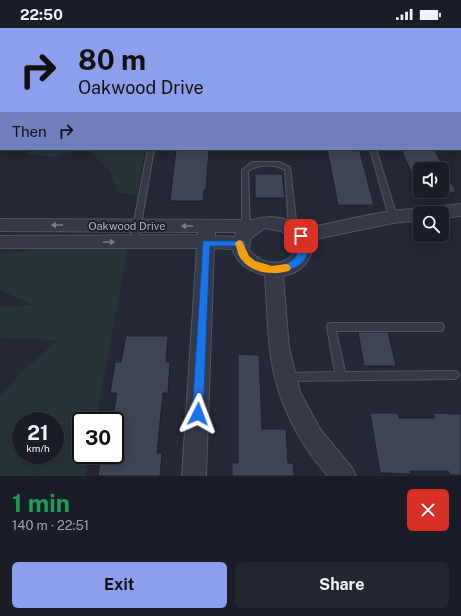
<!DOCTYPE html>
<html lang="en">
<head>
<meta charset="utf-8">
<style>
  body { margin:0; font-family:"Public Sans",sans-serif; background:#232630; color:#f1f3f6; height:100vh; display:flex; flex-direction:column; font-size:15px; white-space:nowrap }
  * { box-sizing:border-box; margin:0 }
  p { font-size:13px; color:#9fa2a8 }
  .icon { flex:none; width:22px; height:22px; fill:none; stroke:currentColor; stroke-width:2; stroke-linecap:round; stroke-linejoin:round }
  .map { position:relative; height:448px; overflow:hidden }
  .details { display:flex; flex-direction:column; background:#1a1d28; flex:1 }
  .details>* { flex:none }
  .guide { position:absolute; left:0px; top:0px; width:461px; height:122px; box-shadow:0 2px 10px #0003,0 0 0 1px #383b45; background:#8c9fed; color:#111; overflow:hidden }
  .buttons { position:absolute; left:413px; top:134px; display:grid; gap:8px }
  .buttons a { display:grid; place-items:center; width:36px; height:36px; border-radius:6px; background:#1a1d28; box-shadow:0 2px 10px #0003,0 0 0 1px #383b45; font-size:20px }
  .speed { position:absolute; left:12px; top:384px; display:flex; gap:8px; font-size:20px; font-weight:700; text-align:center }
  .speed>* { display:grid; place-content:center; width:52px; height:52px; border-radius:50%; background:#1a1d28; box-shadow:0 2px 10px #0003,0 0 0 1px #383b45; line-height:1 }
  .speed small { font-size:10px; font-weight:400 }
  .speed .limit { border:2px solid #111; border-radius:6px; background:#fff; color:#111 }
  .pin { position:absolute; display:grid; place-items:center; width:34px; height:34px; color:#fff; margin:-17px; border-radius:8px; box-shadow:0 2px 6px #0006 }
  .me { position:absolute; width:44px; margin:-22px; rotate:3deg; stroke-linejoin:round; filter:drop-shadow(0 0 3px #0008) }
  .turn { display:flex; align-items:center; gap:14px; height:84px; padding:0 12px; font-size:18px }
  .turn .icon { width:52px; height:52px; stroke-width:2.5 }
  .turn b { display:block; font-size:28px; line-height:34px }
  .then { display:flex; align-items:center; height:38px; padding:0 12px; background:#0003; gap:8px; font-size:15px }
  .round { display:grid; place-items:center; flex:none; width:42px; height:42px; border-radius:6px; background:#232630 }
  .head { display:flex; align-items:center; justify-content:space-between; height:68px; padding:0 12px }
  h1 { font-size:24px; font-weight:700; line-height:30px; color:#1e9e55 }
  .button { display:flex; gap:8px; margin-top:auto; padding:8px 12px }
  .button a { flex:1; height:46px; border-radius:6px; background:#8c9fed; color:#111; font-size:16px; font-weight:700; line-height:46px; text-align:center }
  .button a+a { background:#232630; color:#f1f3f6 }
  .status { display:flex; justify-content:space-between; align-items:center; height:28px; padding:0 20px; background:#1a1d28; direction:ltr }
  .status svg { height:11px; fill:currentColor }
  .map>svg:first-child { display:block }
  .green { fill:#263438; fill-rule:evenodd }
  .building { fill:#3f4556; stroke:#1e212e; fill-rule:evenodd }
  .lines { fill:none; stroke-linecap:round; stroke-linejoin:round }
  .lane-casing { stroke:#515462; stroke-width:2 }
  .street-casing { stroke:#515462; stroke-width:2 }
  .lane { fill:#363a47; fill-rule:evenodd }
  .street { fill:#363a47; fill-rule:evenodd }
  .oneway { fill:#7a7d8b }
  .route { fill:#1a73e8; stroke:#114b97 }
  .slow { fill:#f59e0b }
  .labels { text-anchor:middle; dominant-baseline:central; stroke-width:4; stroke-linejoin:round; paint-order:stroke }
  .street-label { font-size:11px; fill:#b1b4c3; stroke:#1c1f2c }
</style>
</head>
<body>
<div class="status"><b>22:50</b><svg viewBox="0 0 49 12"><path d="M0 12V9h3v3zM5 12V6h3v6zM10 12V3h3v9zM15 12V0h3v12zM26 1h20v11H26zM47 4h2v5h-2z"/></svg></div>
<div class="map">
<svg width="461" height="448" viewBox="0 0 461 448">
  <rect width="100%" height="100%" fill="#232736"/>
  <g class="green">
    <polygon points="96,0 361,0 361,1 95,1"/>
    <polygon points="24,121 80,121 54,129 28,126"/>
    <polygon points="87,121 145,121 137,167 118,165 110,143"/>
    <path d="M48,219H128L96,393H81V427H90L86,448H0V369L23,343L58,312L0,310V279L34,277L0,262V227ZM21,393H55V427H21Z"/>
  </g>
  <g class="building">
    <polygon points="176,121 209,121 206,162 204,162 203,173 170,173"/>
    <polygon points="327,121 359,121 374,177 338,177"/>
    <path d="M401,121H434L456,164L421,166ZM420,141H442V163H420Z"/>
    <polygon points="255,146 282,146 285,170 255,170"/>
    <polygon points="358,304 388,304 396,338 364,338"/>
    <polygon points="126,308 168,308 166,334 170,334 168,365 163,365 157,425 162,425 160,448 98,448 101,427 115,427 115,393 112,393 117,365 110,365 115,334 121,334"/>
    <polygon points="238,326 259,327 262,401 286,401 288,435 293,435 294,448 232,448 232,435 238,435"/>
    <polygon points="370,385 398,385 399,390 435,390 433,385 461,386 461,447 450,447 448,443 410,443 411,446 380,445"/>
  </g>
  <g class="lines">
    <defs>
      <g id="lane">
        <polygon points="148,121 154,121 138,214 134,217 130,214"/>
        <polygon points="370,121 376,121 397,189 396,191 390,191 389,189"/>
        <path d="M252,134H279L290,139L297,201L296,203H290L289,201L285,142C274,136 259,136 248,143L250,198L246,201L243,200L242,198V142Z"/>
        <polygon points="331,295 440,295 443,296 444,299 443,302 440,303 336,303 345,344 454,343 457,344 459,347 457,350 454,351 286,353 283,352 281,349 283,346 286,345 335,344 327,299 328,296"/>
      </g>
      <g id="street">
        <rect x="435" y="0" width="10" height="1"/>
        <rect x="460" y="17" width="1" height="6"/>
        <polygon points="460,34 461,35 461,44 460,43"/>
        <path d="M461,176V188L442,190V185H420V192L393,195L311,212C316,231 300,245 283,248L289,320L300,364L320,401L352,440L356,448H328C299,416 277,373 271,329C267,302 267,274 265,247C250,244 238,236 232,221L214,220L206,448H182L197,220H0V208L198,207V204L0,203V191L253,192C271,186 289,190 304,201C328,196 407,176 426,182L432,179ZM265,200L281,203L294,212C299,232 278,239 262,232C257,230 253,226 249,222L250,211ZM215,204H237L234,209L215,208Z"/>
      </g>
    </defs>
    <use href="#lane" class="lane-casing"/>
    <use href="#street" class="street-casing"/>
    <use href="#lane" class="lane"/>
    <use href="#street" class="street"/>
  </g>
  <defs><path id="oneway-solid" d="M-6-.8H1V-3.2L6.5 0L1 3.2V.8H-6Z"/></defs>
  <g class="oneway">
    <use href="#oneway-solid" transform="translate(57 197) rotate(-180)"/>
    <use href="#oneway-solid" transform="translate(187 198) rotate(-180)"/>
    <use href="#oneway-solid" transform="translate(109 214)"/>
  </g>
  <path class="route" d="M301,205L304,206C328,251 239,259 236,218H210L203,386L202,390L198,391L193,390L192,386L203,213H244C246,218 245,223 248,227C265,247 309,240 296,208Z"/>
  <path class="slow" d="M239,212L242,213L249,228L255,233L272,238L286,236L289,237L291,240L289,243C274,247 253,246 242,232C238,228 237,220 235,215Z"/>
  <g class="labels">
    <g class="street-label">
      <text x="127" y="198">Oakwood Drive</text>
    </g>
  </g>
</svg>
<div class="buttons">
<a><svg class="icon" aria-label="sound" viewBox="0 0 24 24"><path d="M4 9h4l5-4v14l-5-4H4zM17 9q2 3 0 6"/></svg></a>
<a><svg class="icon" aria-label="search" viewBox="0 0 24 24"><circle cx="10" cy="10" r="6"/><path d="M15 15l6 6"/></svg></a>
</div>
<div class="speed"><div>21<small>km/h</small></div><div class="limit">30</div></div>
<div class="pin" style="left:301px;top:208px;background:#d93025"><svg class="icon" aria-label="arrive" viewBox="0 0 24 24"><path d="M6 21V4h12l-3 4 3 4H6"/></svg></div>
<svg class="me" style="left:198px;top:386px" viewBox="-20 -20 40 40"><path d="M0-17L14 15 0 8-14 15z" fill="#1a73e8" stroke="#fff" stroke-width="4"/></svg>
<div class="guide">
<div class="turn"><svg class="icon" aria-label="right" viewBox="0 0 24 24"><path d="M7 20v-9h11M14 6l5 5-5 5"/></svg><div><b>80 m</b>Oakwood Drive</div></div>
<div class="then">Then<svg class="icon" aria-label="right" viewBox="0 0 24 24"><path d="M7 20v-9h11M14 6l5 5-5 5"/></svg></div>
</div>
</div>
<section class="details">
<div class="head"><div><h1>1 min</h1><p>140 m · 22:51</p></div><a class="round" style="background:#d93025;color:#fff"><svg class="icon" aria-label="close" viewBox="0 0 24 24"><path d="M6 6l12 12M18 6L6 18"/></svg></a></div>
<div class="button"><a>Exit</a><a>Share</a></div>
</section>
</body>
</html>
